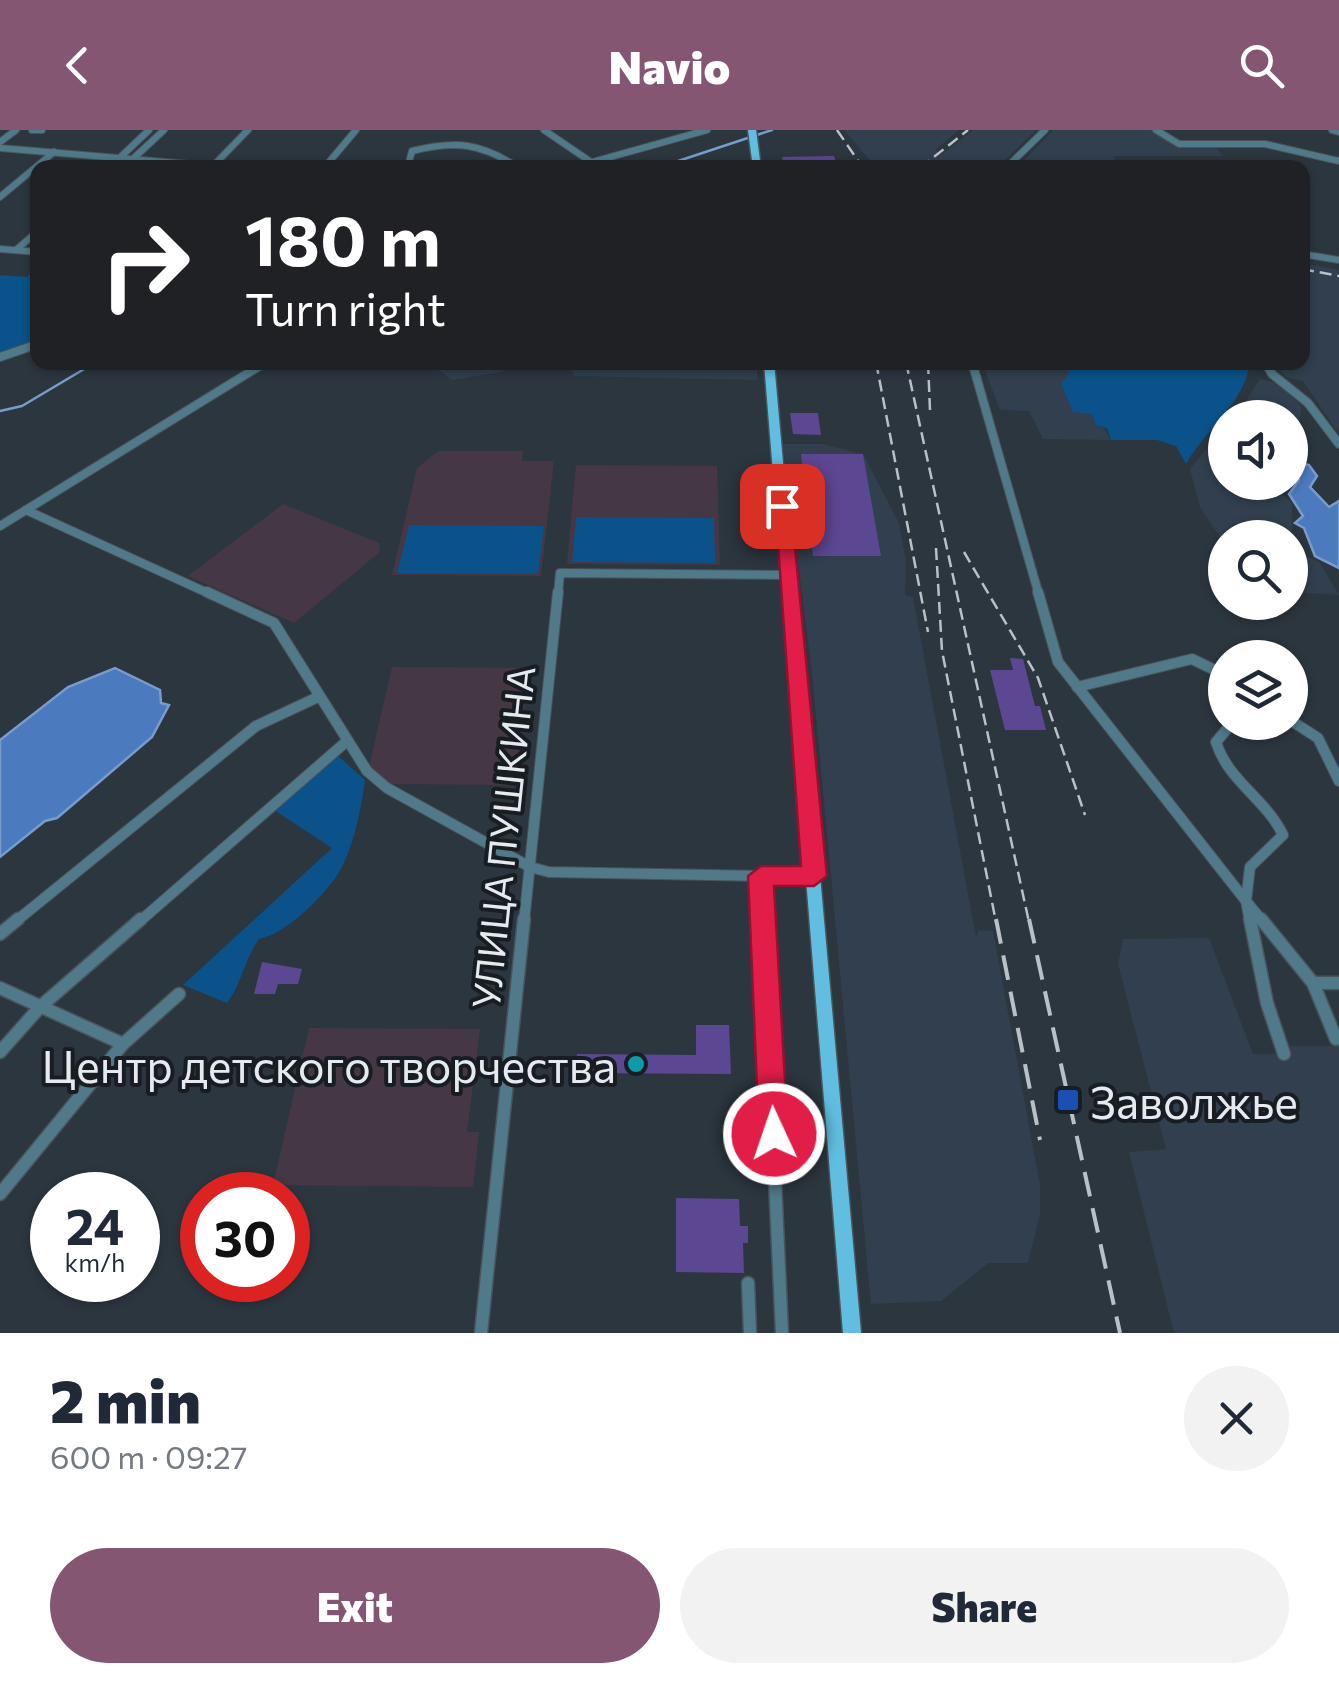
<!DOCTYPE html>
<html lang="en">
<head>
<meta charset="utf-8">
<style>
  body { margin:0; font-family:Commissioner,sans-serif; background:#f2f2f3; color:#1f2937; height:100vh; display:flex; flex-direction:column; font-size:38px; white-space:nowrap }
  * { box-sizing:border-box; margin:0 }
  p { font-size:32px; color:#747a83 }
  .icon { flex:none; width:55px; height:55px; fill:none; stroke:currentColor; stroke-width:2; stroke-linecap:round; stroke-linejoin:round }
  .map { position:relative; height:1203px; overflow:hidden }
  .panel { display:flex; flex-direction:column; background:#fff; flex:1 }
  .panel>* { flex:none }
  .banner { position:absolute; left:30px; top:30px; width:1280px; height:210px; border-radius:20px; box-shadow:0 2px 8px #0004; background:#202124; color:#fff; overflow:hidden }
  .controls { position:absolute; left:1208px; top:270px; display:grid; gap:20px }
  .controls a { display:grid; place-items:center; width:100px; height:100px; border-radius:50%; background:#fff; box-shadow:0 2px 8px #0004; font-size:50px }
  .speed { position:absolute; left:30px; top:1042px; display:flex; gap:20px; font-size:50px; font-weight:700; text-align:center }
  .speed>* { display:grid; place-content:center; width:130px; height:130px; border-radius:50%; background:#fff; box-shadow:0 2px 8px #0004; line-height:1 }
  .speed small { font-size:25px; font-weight:400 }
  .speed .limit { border:15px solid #d22; background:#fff; color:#111 }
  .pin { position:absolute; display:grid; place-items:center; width:85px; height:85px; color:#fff; margin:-42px; border-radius:20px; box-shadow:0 5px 15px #0006 }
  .me { position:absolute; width:110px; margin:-55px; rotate:357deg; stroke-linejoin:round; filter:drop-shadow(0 0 8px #0008) }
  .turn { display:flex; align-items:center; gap:35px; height:210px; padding:0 50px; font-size:45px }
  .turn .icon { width:130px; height:130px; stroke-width:2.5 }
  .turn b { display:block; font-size:70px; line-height:85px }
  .round { display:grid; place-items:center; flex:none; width:105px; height:105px; border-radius:52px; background:#f2f2f3 }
  .summary { display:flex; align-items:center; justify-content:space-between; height:170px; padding:0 50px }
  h1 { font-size:60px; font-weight:800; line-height:75px }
  .primary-button { display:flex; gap:20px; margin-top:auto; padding:20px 50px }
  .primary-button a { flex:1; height:115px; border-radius:60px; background:#845672; color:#fff; font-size:40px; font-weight:800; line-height:115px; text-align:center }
  .primary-button a+a { background:#f2f2f3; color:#1f2937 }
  header { display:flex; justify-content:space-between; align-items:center; height:130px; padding:0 50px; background:#845672; color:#fff; font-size:45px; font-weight:800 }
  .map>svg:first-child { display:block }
  .built { fill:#313f4e }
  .education { fill:#463744 }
  .green { fill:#0a5289 }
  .water { fill:#4b7abe; stroke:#799ccd; stroke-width:2.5 }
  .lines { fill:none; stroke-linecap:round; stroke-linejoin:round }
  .stream { stroke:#799ccd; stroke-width:2.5 }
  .building { fill:#5c4792 }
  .minor-far3-casing { stroke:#49535b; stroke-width:8 }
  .minor-far2-casing { stroke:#49535b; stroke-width:10 }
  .minor-far1-casing { stroke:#49535b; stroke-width:12 }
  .minor-casing { stroke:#49535b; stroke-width:15 }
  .major-casing { stroke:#49535b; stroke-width:3 }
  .minor-far3 { stroke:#507a8a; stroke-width:6 }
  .minor-far2 { stroke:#507a8a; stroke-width:8 }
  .minor-far1 { stroke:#507a8a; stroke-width:10 }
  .minor { stroke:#507a8a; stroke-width:12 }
  .major { fill:#61bee0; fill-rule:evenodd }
  .rail-far1 { stroke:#b9c0c7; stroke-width:2.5; stroke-dasharray:12 6; stroke-linecap:butt }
  .rail { stroke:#b9c0c7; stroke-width:4; stroke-dasharray:25 12; stroke-linecap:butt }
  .route { fill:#e11d48; stroke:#92132f; stroke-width:2.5 }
  .culture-dot { fill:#0f9aa8; stroke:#181d21; stroke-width:4 }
  .transit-dot { fill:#1a4fb4; stroke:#181d21; stroke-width:4 }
  .labels { text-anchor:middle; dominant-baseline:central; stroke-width:8; stroke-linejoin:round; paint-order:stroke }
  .street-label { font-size:38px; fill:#e4eaf0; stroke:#181d21 }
  .near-poi-label { font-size:45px; fill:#e4eaf0; stroke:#181d21; text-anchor:end }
</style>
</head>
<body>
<header><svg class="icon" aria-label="back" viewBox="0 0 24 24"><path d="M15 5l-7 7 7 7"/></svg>Navio<svg class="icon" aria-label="search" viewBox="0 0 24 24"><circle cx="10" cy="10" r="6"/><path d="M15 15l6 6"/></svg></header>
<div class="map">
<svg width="1339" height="1203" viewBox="0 0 1339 1203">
  <rect width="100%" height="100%" fill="#2c363f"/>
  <g class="built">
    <polygon points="844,0 959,0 935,20 942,24 973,0 1036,0 998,37 885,38 873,34"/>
    <polygon points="1053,0 1153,0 1171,14 1214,15 1223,26 1113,26 1120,37 1017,38"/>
    <polygon points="1303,133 1339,140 1339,304 1303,251 1286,247 1276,235 1302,232"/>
    <polygon points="430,233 429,233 519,233 518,238 504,238 501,242 452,250"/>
    <polygon points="569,233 757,233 757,250 574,246"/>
    <polygon points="982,233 1064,233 1111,310 1043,309 1029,281 1000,280"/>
    <polygon points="1260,249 1278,253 1302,277 1290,344 1290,288 1235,288"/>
    <polygon points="1225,297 1225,352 1287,353 1282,364 1292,373 1292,399 1287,407 1225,408 1225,415 1200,377 1190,339"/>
    <polygon points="783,314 823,314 863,324 899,393 906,432 905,465 913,467 976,807 979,800 993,801 1040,1055 1040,1085 1028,1133 988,1133 941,1171 871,1174 812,543"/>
    <polygon points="1290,419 1319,432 1339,465 1290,462"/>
    <polygon points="1209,808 1253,924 1290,924 1290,916 1339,916 1339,1203 1174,1203 1129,1022 1166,1019 1118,834 1123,809"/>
  </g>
  <g class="education">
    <polygon points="438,321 523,321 522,331 554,331 541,446 392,445 417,338"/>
    <polygon points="576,335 717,336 720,435 567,434"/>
    <polygon points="283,374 379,413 380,422 294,493 188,446"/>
    <polygon points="392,537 529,538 515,655 385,654 369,637"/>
    <polygon points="309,898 480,899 467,1002 479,1002 473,1057 273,1055"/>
  </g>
  <g class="green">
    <polygon points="31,143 37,144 37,210 0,224 0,145 27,147"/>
    <path d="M1064,233H1249C1248,269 1203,302 1186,334L1176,316L1157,310H1111L1107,298L1096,295L1092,284L1073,282L1061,253L1069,244Z"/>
    <polygon points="576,387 714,388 715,433 572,432"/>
    <polygon points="409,395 544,396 538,444 397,443"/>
    <path d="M337,625L365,650C361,680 353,722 336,747C320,770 285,804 259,809C244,830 242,853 227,873L183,855L332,718L274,680Z"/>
  </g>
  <g class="water">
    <polygon points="1298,332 1309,335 1317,346 1310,357 1329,377 1339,371 1339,438 1315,426 1304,398 1295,393 1303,386 1289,364 1299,350"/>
    <polygon points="115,538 160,560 161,573 169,575 152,607 57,688 45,691 0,727 0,610 68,557"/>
  </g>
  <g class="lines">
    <g class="stream">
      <polyline points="657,38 772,0"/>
      <polyline points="0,281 22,276 96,232"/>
    </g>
  </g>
  <g class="building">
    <polygon points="834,26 838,38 785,38 782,27"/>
    <polygon points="790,283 818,283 821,305 793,304"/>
    <polygon points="801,324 863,324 881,426 813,426"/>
    <polygon points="1010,528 1023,529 1035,576 1040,576 1046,600 1005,600 990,540 1013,540"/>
    <polygon points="262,832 302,839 298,854 278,854 275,864 254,864"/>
    <polygon points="696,895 729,895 731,944 576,943 577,924 696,925"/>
    <polygon points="676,1068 739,1069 740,1096 748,1096 748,1113 743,1113 744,1143 676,1142"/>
  </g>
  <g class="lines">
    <defs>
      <g id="minor-far3">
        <polyline points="32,0 42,0"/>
        <polyline points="544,0 591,32"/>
        <polyline points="1156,0 1179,14 1265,14 1339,31"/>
        <polyline points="1332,0 1339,2"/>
        <polyline points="0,12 16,0"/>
        <polyline points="0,18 236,38"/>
        <polyline points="212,37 248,0"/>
        <polyline points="109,38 149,0"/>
        <polyline points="123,38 164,0"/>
        <polyline points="324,38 356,0"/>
        <path d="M416,38L409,32L412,21C456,10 481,13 519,38"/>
        <polyline points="571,38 707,0"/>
        <polyline points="1006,38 1045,0"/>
        <polyline points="0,67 54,22"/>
        <polyline points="0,119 38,122"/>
        <polyline points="16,120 38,101"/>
        <polyline points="1302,124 1339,130"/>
      </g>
      <g id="minor-far2">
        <polyline points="0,227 38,214"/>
        <polyline points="972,232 1039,465"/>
        <polyline points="1265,232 1272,244 1308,273 1339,314"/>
        <polyline points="26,380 212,465"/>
        <polyline points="0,396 266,232"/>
        <polyline points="558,465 560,443 787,445"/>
      </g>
      <g id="minor-far1">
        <polyline points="207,462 274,493 367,641 387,658 530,737 549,742 814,747"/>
        <polyline points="1038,462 1058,532 1246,771 1250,792"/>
        <polyline points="1077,557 1192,529 1225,545"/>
        <polyline points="1290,590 1318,608 1339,651"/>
        <path d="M1233,592L1216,612C1228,651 1266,669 1283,705L1250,737L1246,771L1263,792"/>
        <polyline points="761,746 763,792"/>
        <polyline points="15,792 256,596 318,567"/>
        <polyline points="139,792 347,611"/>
        <polyline points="524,792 558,462"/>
      </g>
      <g id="minor">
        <polyline points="763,789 782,1203"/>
        <polyline points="1250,789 1267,873 1284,924"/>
        <polyline points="1261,789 1313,853 1336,909"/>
        <polyline points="0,804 18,789"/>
        <polyline points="1313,853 1339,853"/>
        <polyline points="0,858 123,914"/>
        <polyline points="0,922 40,877 141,789"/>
        <polyline points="0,1064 123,914 179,864"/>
        <polyline points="748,1153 750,1203"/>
        <polyline points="481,1203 524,789"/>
      </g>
      <g id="major">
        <polygon points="748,0 756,0 761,38 753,38"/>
        <polygon points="764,232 774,232 861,1203 843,1203"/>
      </g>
    </defs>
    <use href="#minor-far3" class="minor-far3-casing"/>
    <use href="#minor-far2" class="minor-far2-casing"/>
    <use href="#minor-far1" class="minor-far1-casing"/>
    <use href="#minor" class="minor-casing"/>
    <use href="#major" class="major-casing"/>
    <use href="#minor-far3" class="minor-far3"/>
    <use href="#minor-far2" class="minor-far2"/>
    <use href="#minor-far1" class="minor-far1"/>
    <use href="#minor" class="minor"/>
    <use href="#major" class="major"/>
    <g class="rail-far1">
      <polyline points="837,0 863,38"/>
      <polyline points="920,38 968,0"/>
      <polyline points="1302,139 1339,146"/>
      <polyline points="876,232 928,502"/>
      <polyline points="906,232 1029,792"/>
      <polyline points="928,232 930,280"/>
      <polyline points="936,418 942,521 996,792"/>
      <polyline points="964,422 1038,548 1085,685"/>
    </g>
    <g class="rail">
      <polyline points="996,789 1040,1010"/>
      <polyline points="1029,789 1120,1203"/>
    </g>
  </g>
  <polygon class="route" points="775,372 791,376 827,746 814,756 774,756 788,1004 784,1013 774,1017 763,1013 759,1004 748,746 761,736 801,736"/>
  <circle class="culture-dot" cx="636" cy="934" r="10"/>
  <rect class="transit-dot" x="1056" y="958" width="24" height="24" rx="5"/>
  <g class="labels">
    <g class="street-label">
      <text transform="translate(502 707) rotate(-84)">УЛИЦА ПУШКИНА</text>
    </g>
    <g class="near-poi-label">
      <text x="616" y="934">Центр детского творчества</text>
      <text x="1090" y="970" text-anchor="start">Заволжье</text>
    </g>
  </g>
</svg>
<div class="controls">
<a><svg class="icon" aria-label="sound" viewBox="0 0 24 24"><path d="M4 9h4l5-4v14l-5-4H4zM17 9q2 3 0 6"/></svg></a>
<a><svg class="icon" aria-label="search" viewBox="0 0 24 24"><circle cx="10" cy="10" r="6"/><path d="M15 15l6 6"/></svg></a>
<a><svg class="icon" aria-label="layers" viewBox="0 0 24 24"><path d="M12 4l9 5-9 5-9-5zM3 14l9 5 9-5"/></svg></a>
</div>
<div class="speed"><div>24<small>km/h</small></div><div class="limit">30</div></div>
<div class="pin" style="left:782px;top:376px;background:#d93025"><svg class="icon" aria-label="arrive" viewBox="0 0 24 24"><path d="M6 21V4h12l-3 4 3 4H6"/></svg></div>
<svg class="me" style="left:774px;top:1004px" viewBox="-20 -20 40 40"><circle r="17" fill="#e11d48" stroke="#fff" stroke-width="3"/><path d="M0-11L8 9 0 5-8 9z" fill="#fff"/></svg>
<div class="banner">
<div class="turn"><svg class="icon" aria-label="right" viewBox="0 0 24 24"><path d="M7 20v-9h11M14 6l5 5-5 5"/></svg><div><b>180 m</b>Turn right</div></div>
</div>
</div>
<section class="panel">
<div class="summary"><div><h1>2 min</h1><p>600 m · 09:27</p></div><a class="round"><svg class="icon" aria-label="close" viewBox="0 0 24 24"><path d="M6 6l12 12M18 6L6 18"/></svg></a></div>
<div class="primary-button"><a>Exit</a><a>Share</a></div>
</section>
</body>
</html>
